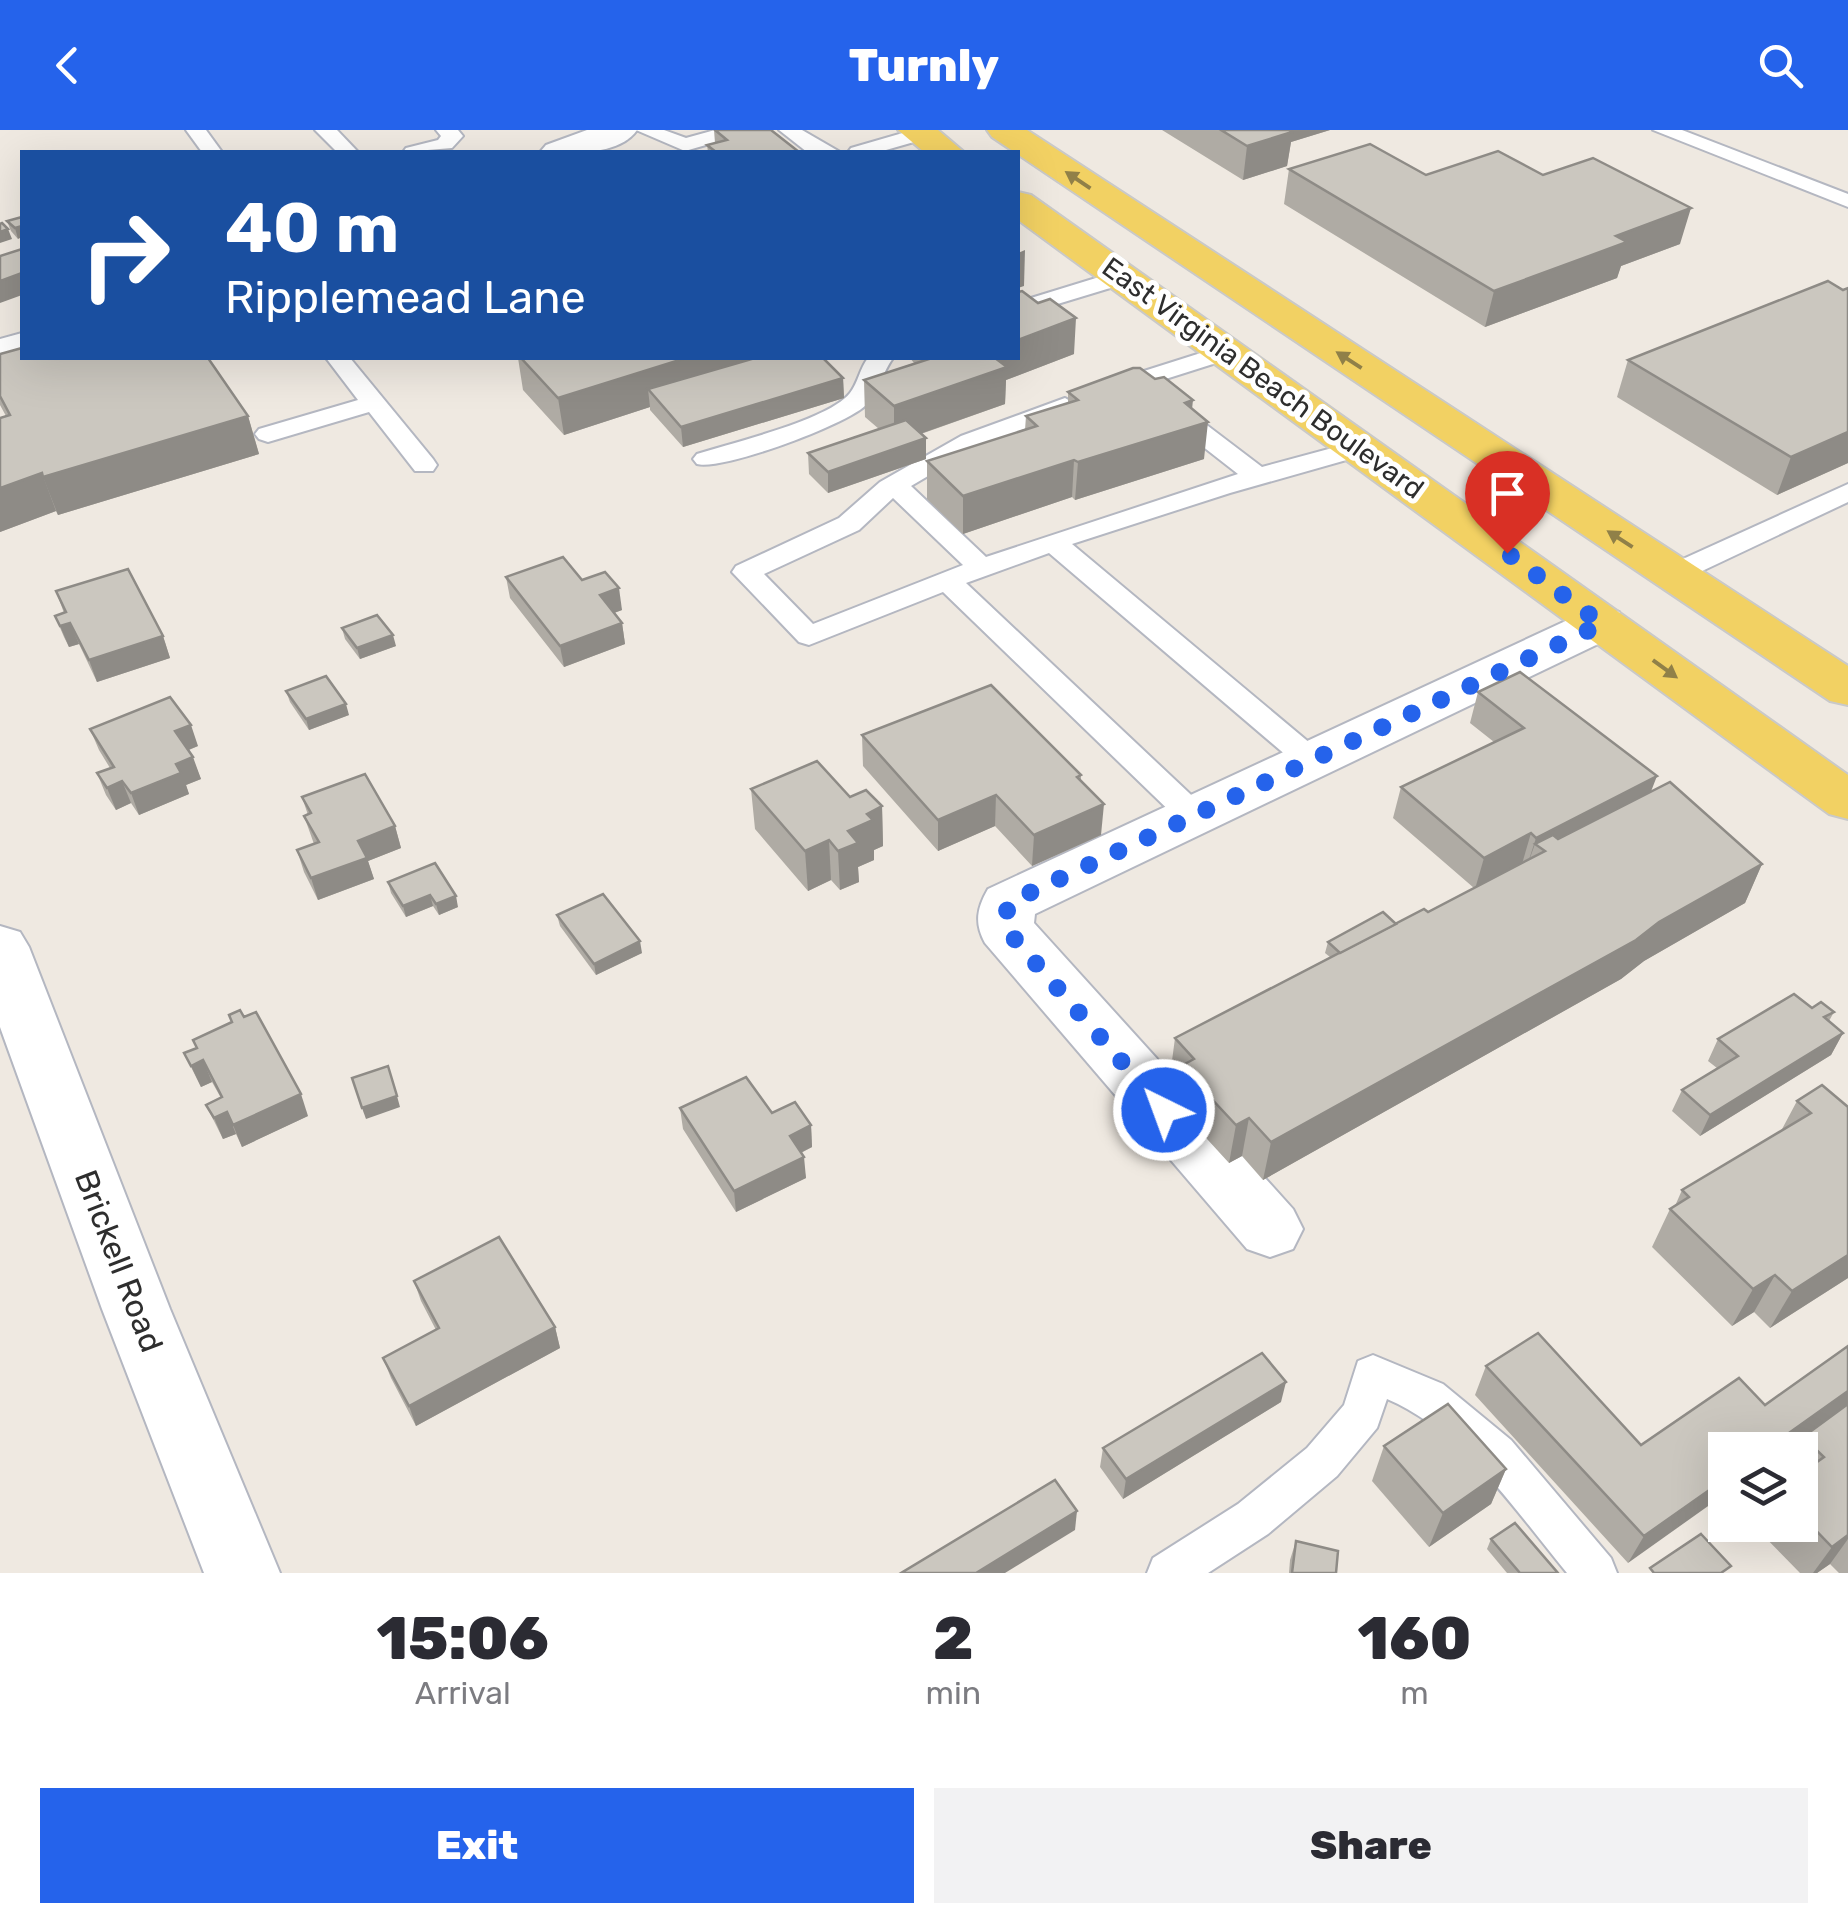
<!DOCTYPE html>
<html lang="en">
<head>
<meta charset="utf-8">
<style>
  body { margin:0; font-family:Rubik,sans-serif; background:#f2f2f3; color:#2b2b33; height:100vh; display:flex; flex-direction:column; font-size:38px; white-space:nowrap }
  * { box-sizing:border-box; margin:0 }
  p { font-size:32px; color:#7c7c81 }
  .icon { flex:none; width:55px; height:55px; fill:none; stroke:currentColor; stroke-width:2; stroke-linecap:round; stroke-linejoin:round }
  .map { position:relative; height:1443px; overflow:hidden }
  .drawer { display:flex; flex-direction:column; background:#fff; flex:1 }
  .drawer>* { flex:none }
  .top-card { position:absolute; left:20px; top:20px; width:1000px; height:210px; border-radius:0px; box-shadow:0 10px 40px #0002; background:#1a4fa0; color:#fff; overflow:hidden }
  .fabs { position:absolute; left:1708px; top:1302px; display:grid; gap:20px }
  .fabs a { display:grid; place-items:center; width:110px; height:110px; border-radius:0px; background:#fff; box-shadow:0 10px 40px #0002; font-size:50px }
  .pin { position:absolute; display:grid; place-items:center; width:85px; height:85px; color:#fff; margin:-102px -42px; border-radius:50% 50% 50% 0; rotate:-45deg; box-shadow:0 0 10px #0007 }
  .pin .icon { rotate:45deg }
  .me { position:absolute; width:110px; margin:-55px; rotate:318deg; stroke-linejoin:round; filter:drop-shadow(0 0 8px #0008) }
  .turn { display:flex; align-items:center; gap:35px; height:210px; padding:0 40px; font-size:45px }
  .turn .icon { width:130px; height:130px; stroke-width:2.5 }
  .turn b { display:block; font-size:70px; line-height:85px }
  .eta { display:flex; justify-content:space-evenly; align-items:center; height:170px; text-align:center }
  .eta b { font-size:60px; font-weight:800; line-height:70px }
  .cta { display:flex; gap:20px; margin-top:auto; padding:20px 40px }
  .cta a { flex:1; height:115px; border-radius:0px; background:#2563eb; color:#fff; font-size:40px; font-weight:800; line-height:115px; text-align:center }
  .cta a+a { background:#f2f2f3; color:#2b2b33 }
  header { display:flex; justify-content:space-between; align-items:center; height:130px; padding:0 40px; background:#2563eb; color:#fff; font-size:45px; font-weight:800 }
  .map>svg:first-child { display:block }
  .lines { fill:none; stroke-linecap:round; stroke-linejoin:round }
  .service-casing { stroke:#b4b7c1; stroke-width:4 }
  .minor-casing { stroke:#b4b7c1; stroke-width:4 }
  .primary-casing { stroke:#c9c9c9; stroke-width:4 }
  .service { fill:#fff; fill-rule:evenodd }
  .minor { fill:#fff; fill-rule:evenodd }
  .primary { fill:#f2d163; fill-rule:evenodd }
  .wall { fill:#afaba4 }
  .shaded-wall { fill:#8e8b86 }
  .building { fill:#cbc7bf; stroke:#8e8b86; stroke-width:2.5 }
  .oneway { fill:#908048 }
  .route { stroke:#2563eb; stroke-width:18; stroke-dasharray:0 32.4 }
  .labels { text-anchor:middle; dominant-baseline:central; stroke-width:10; stroke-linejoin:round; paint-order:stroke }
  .street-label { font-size:28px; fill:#2e2e2e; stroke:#fff }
  .near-street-label { font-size:32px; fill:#2e2e2e; stroke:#fff }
</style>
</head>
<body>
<header><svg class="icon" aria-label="back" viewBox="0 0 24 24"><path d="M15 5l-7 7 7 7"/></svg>Turnly<svg class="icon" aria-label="search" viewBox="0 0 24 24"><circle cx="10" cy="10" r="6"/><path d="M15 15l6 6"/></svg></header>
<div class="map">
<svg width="1848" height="1443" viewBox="0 0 1848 1443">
  <rect width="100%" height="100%" fill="#efe9e1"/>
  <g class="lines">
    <defs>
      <g id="service">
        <polygon points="186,0 206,0 222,22 202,22"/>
        <polygon points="315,0 337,0 358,22 337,22"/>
        <polygon points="436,0 458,0 463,6 452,18 403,22 406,18 438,10 441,6"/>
        <polygon points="636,0 664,0 686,8 715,0 747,0 744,4 685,21"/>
        <polygon points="779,0 802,0 840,22 807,22"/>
        <polygon points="913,0 928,0 931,4 928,8 879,22 848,22 851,18"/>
        <polygon points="1653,0 1682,0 1848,64 1848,77"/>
        <polygon points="1122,140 1130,142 1133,147 1130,152 1018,186 1018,172"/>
        <polygon points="1226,215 1238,222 1235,227 1112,266 1100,259 1103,254"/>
        <polygon points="326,228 350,228 433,329 437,335 433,341 415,341 369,282 268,312 259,309 255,304 259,299 358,270"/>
        <path d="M868,228H893C882,243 879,262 866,275C846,295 722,341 697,334L693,329L697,324C731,313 829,290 850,263C858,253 860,238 868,228Z"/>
        <path d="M1065,268L1077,275L1074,280L979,316L911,356L986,427L1238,344L1165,287L1161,282L1165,277H1183L1262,337L1362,310L1371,313L1375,318L1371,323L1230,363L1072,414L1323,624L1327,631L1323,638L1312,641L1301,638L1049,423L966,453L1205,678L1210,686L1205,694L1194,697L1183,694L943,462L809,515L799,512L732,442L736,436L839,388L880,352L961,306ZM893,368L963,435L813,494L764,444L859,400Z"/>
        <polygon points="1848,354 1848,372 1683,450 1673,452 1659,444 1663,438"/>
        <path d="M1373,1225L1443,1254L1511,1310L1611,1428L1617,1443H1567C1515,1380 1464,1302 1387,1269L1377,1298L1337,1346L1268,1404L1208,1443H1147L1153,1428L1238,1374L1307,1318L1344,1275L1358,1231Z"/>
      </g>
      <g id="minor">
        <path d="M587,0H637C619,26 568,24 540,22L546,15Z"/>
        <polygon points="22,203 22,228 26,228 0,235 0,209"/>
        <path d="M1602,478L1619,482L1626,493L1619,504L1035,784L1034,793L1293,1079L1303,1099L1293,1119L1270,1127L1247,1119L985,813C974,793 977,778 988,759L1585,482Z"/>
        <polygon points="0,796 20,802 29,817 170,1179 280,1443 204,1443 102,1179 0,897"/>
      </g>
      <g id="primary">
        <polygon points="898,0 938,0 964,22 924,22"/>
        <polygon points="987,0 1027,0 1848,536 1848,575 1830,571 992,7"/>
        <polygon points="1018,62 1031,65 1848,645 1848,689 1829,684 1018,90"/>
      </g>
    </defs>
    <use href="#service" class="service-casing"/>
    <use href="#minor" class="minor-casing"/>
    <use href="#primary" class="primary-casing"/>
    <use href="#service" class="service"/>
    <use href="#minor" class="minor"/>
    <use href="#primary" class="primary"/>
  </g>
  <g class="wall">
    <polygon points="714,0 799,22 708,22 707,15 715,13"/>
    <polygon points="1162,0 1330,0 1291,12 1287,36 1243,50"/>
    <polygon points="1289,39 1426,45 1543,45 1680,114 1621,136 1617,148 1485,197 1284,74"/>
    <polygon points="22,87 18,109 11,101 7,91"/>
    <polygon points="1848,158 1848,333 1777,365 1617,267 1628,230"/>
    <polygon points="0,224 248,286 259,324 58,385 56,381 0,402 0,288 6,286 0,275"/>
    <polygon points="1074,224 1006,250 1005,274 921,304 926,329 828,363 809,344 808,323 879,299 865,287 864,250 914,233 910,228 1018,228"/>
    <polygon points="518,228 823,228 843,248 844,268 683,317 650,280 650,277 564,305 523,260"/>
    <polygon points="1068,262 1192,278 1204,329 1075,370 1072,367 963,404 927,369 927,331 1025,300 1026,286 1068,273"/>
    <polygon points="506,447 582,450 622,480 614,483 622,493 625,514 564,537 510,468"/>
    <polygon points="56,461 163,506 170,528 97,552 79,514 69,517 64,507 55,486 64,483"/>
    <polygon points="342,498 396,516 360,529 345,509"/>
    <polygon points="286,561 349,585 309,600 290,572"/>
    <polygon points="1478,562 1651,662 1762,734 1745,773 1644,831 1621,849 1263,1050 1242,1026 1229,1033 1175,974 1178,956 1170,946 1175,908 1330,827 1325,823 1328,812 1396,794 1428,782 1474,758 1393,688 1401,657 1494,612 1470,593"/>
    <polygon points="90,599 198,616 189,620 201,649 186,655 189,664 139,685 131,673 116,680 106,665 97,643 110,638 99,620"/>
    <polygon points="862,605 1081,645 1081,650 1101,705 1032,736 995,696 938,721 863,636"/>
    <polygon points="751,659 850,667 882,676 883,716 874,720 874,730 858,737 859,752 840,760 831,750 808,761 755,699"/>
    <polygon points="302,667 395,696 401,718 368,731 374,749 318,770 304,742 297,720 314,714 304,686 308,685"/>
    <polygon points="388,752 458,777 439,785 433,776 406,787 391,763"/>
    <polygon points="557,785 642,823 596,845 560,796"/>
    <polygon points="1812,878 1834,882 1829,891 1843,903 1831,925 1700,1006 1672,981 1682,960 1717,938 1708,931 1718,909"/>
    <polygon points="184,923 308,986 242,1017 236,1004 223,1009 206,975 221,968 212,952 201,957"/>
    <polygon points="1822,955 1848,1148 1770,1198 1754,1182 1732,1196 1652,1117 1670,1079 1675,1076 1682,1060 1781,1001 1797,971"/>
    <polygon points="680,978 772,983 811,995 812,1017 801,1023 806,1048 736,1082 683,999"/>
    <polygon points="414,1151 555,1197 560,1218 416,1296 391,1248 383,1228 436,1200 421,1171"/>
    <polygon points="1848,1216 1848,1443 1839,1443 1830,1434 1817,1443 1800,1443 1754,1396 1800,1395 1800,1320 1795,1320 1802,1309 1786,1320 1725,1320 1628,1433 1475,1265 1486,1236 1641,1315 1765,1275"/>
    <polygon points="1281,1272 1123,1369 1100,1337 1103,1318"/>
    <polygon points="1384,1316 1506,1339 1491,1374 1429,1417 1372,1351"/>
    <polygon points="1491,1409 1558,1443 1507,1443 1487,1419"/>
    <polygon points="1296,1411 1336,1443 1289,1443 1290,1430"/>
  </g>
  <g class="shaded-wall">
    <polygon points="1265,0 1330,0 1291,12 1287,36 1243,50 1247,16"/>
    <polygon points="1691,78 1680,114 1621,136 1617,148 1485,197 1494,161 1616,106"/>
    <polygon points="22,96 22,107 18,109 15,98"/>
    <polygon points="8,99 12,109 0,113 0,102"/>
    <polygon points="1025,120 1024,156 1018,158 1018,123"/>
    <polygon points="22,143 22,165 0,173 0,151"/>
    <polygon points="1076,188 1074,224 1006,250 1005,274 894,313 894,276 987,228 1018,228 1018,210"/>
    <polygon points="686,228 803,228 648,259 650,277 564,305 558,268"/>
    <polygon points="843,248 844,268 683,317 681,297"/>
    <polygon points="1193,270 1190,298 1208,292 1204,329 1075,370 1078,332"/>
    <polygon points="248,286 259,324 58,385 43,347"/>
    <polygon points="1848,302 1848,333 1777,365 1791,327"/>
    <polygon points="926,308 926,329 828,363 828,342"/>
    <polygon points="1074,330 1072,367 963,404 963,366"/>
    <polygon points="42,343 56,381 0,402 0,358"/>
    <polygon points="619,458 622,480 603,487 600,465"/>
    <polygon points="70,493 79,514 69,517 60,496"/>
    <polygon points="622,493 625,514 564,537 560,516"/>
    <polygon points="393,505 396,516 360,529 357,518"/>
    <polygon points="163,506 170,528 97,552 89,530"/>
    <polygon points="346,574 349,585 309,600 306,589"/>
    <polygon points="191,595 198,616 183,622 175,601"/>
    <polygon points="193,627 201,649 186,655 189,664 139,685 131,663 176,634"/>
    <polygon points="1657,646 1645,677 1545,721 1535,714 1526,739 1536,708"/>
    <polygon points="122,651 131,673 116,680 107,658"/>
    <polygon points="996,665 995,696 938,721 938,690"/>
    <polygon points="1104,674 1101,705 1032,736 1034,705"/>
    <polygon points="882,676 883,716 874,720 874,730 858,737 859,752 840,760 838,721 848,701 867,684"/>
    <polygon points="395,696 401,718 368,731 374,749 318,770 311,748 358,711"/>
    <polygon points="1531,703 1522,734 1475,759 1484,728"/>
    <polygon points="829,710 831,750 808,761 805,721"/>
    <polygon points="1762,734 1745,773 1644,831 1621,849 1263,1050 1271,1012"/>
    <polygon points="430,765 433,776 406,787 403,776"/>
    <polygon points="456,766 458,777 439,785 436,774"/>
    <polygon points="640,811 642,823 596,845 594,834"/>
    <polygon points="1843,903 1831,925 1700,1006 1710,985"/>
    <polygon points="203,930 212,952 201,957 191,936"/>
    <polygon points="301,964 308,986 242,1017 233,995"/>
    <polygon points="397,966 400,977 366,989 362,978"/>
    <polygon points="227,982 236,1004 223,1009 214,988"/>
    <polygon points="1249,988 1242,1026 1229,1033 1236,995"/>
    <polygon points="811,995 812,1017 792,1027 790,1006"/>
    <polygon points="804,1027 806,1048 736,1082 734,1061"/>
    <polygon points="1848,1125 1848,1148 1770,1198 1792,1161"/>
    <polygon points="1775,1145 1754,1182 1732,1196 1753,1159"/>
    <polygon points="555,1197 560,1218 416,1296 409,1276"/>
    <polygon points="1286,1252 1281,1272 1123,1369 1126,1349"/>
    <polygon points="1848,1261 1848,1276 1786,1320 1765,1320"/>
    <polygon points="1506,1339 1491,1374 1429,1417 1443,1383"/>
    <polygon points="1725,1349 1725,1364 1628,1433 1644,1406"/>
    <polygon points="1077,1381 1075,1400 1005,1443 976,1443"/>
    <polygon points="1848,1405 1848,1409 1830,1434 1817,1443 1813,1443 1832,1417"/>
  </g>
  <g class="building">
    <polygon points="715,0 771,0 799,22 716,22 707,15 727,10"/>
    <polygon points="1221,0 1289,0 1292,2 1247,16"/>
    <polygon points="1370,14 1426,45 1498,21 1543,45 1593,28 1691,78 1616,106 1627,112 1494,161 1289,39"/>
    <polygon points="22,87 22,96 15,98 7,91"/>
    <polygon points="2,93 8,99 0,102 0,94"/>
    <polygon points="22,119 22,143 0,151 0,126"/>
    <polygon points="1828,151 1843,160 1848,158 1848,302 1791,327 1628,230"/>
    <polygon points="1022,161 1038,173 1050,169 1076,188 1018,210 1018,162"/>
    <polygon points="22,218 22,228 208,228 248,286 43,347 42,343 0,358 0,288 10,285 0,266 0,224"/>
    <polygon points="521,228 686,228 558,268"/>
    <polygon points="755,228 823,228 843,248 681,297 648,259"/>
    <polygon points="932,228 995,228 1007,237 894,276 864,250"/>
    <polygon points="1133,238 1140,238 1155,249 1164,247 1193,270 1185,273 1208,292 1078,332 1074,330 963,366 927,331 1037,296 1026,286 1078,270 1068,262"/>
    <polygon points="906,290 926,308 828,342 808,323"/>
    <polygon points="563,427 582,450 605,442 619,458 600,465 622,493 560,516 506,447"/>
    <polygon points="128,439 163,506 89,530 70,493 60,496 55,486 66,482 56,461"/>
    <polygon points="377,485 393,505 357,518 342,498"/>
    <polygon points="1520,542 1657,646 1536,708 1531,703 1484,728 1401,657 1524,598 1478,562"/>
    <polygon points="326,546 346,574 306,589 286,561"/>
    <polygon points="991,555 1081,645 1077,647 1104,674 1034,705 996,665 938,690 862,605"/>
    <polygon points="170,567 191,595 175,601 193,627 176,634 181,643 131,663 122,651 107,658 97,643 114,637 90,599"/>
    <polygon points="817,631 850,667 866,660 882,676 867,684 873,690 848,701 858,713 838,721 829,710 805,721 751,659"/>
    <polygon points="365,644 395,696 358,711 367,728 311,748 297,720 319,712 304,686 311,683 302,667"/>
    <polygon points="1670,652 1762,734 1659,792 1636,810 1271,1012 1249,988 1236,995 1181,936 1194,929 1175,908 1424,779 1428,782 1545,721 1535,714 1553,705 1558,709"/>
    <polygon points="435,733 456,766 436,774 430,765 403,776 388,752"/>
    <polygon points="603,764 640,811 594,834 557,785"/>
    <polygon points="1383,782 1396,794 1340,823 1328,812"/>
    <polygon points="1794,864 1812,878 1821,872 1834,882 1824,887 1843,903 1710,985 1682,960 1738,926 1718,909"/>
    <polygon points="240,880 244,887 256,882 301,964 233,995 227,982 214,988 206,975 222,967 203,930 191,936 184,923 197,918 193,910 232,892 229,885"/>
    <polygon points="388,936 397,966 362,978 352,948"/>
    <polygon points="746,947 772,983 795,972 811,995 790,1006 804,1027 734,1061 680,978"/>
    <polygon points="1822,955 1848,977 1848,1125 1792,1161 1775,1145 1753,1159 1670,1079 1689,1067 1682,1060 1811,983 1797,971"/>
    <polygon points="499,1107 555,1197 409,1276 383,1228 439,1198 414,1151"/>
    <polygon points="1538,1203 1641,1315 1739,1248 1765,1275 1848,1216 1848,1261 1765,1320 1725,1320 1725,1349 1644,1406 1486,1236"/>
    <polygon points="1262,1223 1286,1252 1126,1349 1103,1318"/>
    <polygon points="1448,1274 1506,1339 1443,1383 1384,1316"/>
    <polygon points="1848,1274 1848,1405 1832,1417 1800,1384 1800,1344 1824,1327 1803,1307"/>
    <polygon points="1055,1350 1077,1381 976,1443 901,1443"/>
    <polygon points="1515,1393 1558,1443 1520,1443 1491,1409"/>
    <polygon points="1701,1404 1731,1436 1721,1443 1654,1443 1650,1438"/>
    <polygon points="1296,1411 1338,1421 1336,1443 1292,1443"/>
  </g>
  <defs><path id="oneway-solid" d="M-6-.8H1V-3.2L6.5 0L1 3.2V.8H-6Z" transform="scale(2.5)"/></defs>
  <g class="oneway">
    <use href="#oneway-solid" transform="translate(1078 50) rotate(-146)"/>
    <use href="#oneway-solid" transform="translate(1349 230) rotate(-147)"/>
    <use href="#oneway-solid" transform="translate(1620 409) rotate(-147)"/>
    <use href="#oneway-solid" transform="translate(1665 539) rotate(36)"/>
  </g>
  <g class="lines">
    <polyline class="route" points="1164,980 1005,798 1008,773 1602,494 1507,423"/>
  </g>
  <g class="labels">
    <g class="street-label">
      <text transform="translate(1263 248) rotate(36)">East Virginia Beach Boulevard</text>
    </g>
    <g class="near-street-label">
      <text transform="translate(119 1131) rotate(69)">Brickell Road</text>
    </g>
  </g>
</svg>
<div class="fabs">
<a><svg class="icon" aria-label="layers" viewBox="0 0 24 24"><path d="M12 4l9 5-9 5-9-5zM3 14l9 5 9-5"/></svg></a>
</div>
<div class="pin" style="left:1507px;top:423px;background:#d93025"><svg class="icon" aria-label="arrive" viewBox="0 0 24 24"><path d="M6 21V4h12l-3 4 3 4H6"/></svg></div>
<svg class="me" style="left:1164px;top:980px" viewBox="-20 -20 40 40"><circle r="17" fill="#2563eb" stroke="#fff" stroke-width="3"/><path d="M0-11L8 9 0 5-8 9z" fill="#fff"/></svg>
<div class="top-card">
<div class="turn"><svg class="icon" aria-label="right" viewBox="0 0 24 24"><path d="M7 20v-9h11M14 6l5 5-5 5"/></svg><div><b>40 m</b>Ripplemead Lane</div></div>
</div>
</div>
<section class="drawer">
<div class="eta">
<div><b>15:06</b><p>Arrival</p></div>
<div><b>2</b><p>min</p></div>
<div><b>160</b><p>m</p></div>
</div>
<div class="cta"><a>Exit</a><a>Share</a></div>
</section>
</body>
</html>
